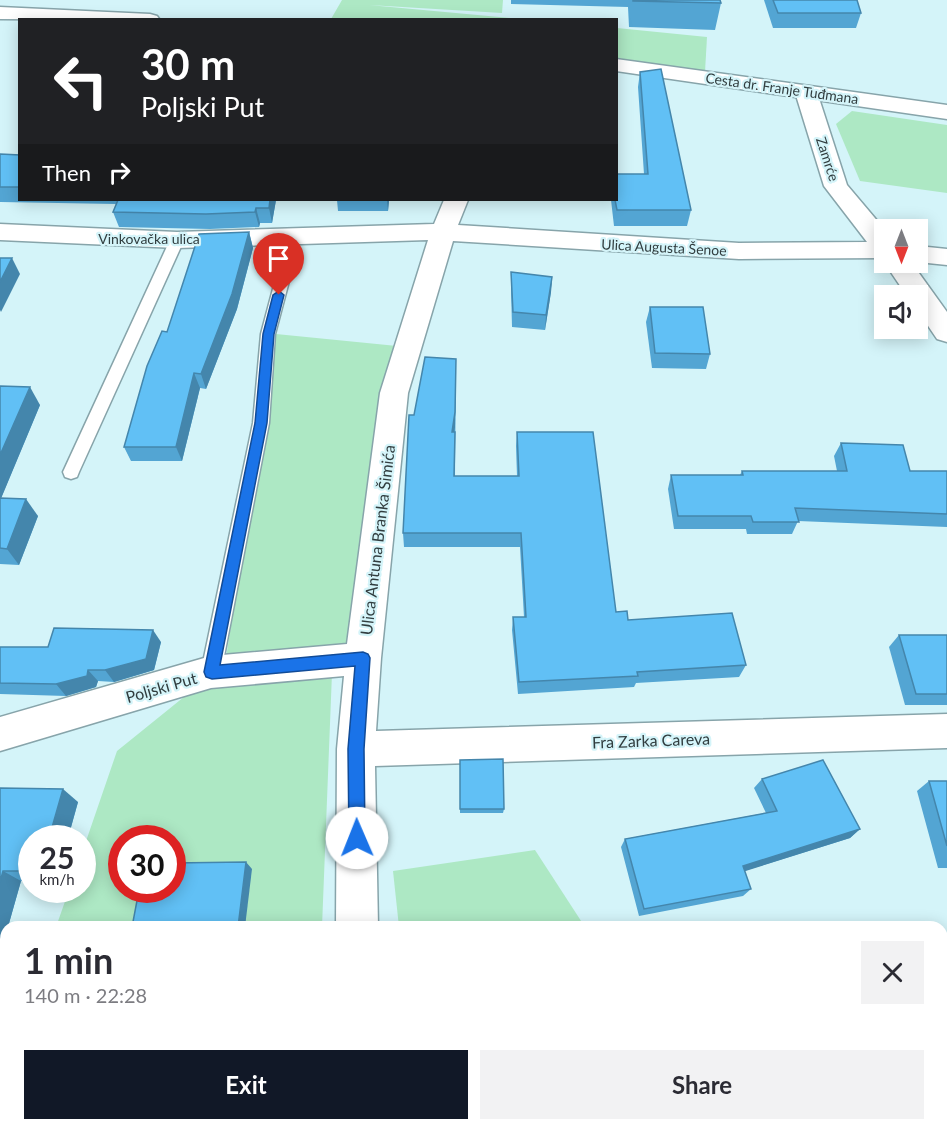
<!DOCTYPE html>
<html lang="en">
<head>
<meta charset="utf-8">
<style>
  body { margin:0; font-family:Lato,sans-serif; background:#f2f2f3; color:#2b2b33; height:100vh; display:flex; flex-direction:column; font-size:22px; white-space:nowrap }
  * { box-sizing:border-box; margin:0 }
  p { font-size:20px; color:#7c7c81 }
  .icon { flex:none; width:33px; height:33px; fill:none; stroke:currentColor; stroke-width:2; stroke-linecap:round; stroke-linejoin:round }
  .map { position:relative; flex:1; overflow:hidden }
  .drawer { position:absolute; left:0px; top:921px; width:948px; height:210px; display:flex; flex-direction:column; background:#fff; border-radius:18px 18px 0 0; box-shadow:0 3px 15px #0003 }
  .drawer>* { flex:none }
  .banner { position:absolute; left:18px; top:18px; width:600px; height:183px; border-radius:0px; box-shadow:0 3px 15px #0003; background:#202124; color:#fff; overflow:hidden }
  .needle { width:39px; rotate:180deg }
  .tools { position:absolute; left:874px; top:219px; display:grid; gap:12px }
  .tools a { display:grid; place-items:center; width:54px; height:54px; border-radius:0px; background:#fff; box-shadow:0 3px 15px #0003; font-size:30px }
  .speed { position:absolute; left:18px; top:825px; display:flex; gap:12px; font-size:30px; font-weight:700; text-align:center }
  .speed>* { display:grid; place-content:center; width:78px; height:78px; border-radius:50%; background:#fff; box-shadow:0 3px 15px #0003; line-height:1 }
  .speed small { font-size:15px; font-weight:400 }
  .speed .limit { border:9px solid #d22; background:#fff; color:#111 }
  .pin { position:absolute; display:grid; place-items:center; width:51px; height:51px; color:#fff; margin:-62px -26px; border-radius:50% 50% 50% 0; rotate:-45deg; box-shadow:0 0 6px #0007 }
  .pin .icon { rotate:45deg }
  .me { position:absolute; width:66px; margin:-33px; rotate:359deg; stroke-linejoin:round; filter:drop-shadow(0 0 4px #0008) }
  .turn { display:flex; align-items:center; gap:21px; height:126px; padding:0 24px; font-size:27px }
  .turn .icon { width:78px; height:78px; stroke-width:2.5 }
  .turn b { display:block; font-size:42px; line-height:51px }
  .then { display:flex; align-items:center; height:57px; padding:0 24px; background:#0003; gap:12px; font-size:22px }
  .round { display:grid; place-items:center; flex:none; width:63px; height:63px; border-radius:0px; background:#f2f2f3 }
  .overview { display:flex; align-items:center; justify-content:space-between; height:102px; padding:0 24px }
  h1 { font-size:36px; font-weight:700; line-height:45px }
  .button { display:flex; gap:12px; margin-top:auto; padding:12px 24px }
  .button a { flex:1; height:69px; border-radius:0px; background:#111827; color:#fff; font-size:24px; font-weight:700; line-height:69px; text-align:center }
  .button a+a { background:#f2f2f3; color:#2b2b33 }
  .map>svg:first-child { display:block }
  .green { fill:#ade8c4; fill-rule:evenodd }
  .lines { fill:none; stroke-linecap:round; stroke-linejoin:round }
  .service-casing { stroke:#87a4aa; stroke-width:3 }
  .minor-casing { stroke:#87a4aa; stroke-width:3 }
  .secondary-casing { stroke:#87a4aa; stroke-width:3 }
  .service { fill:#fff; fill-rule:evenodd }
  .minor { fill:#fff; fill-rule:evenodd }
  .secondary { fill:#fff; fill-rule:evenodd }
  .wall { fill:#53a5d3 }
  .shaded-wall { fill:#4486ac }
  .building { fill:#61c0f5; stroke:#4486ac; stroke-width:1.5 }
  .route { fill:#1a73e8; stroke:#114b97; stroke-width:1.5 }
  .labels { text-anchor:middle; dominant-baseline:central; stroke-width:4.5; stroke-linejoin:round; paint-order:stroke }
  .far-street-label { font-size:14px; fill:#313d3f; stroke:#d4f4f9 }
  .street-label { font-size:16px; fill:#313d3f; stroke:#d4f4f9 }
</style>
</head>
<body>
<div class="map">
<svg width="947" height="1131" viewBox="0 0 947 1131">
  <rect width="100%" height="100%" fill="#d4f4f9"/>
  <g class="green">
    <polygon points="342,0 503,0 502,13 369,5 521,19 331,19"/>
    <polygon points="617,28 707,37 705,72 617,62"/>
    <polygon points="852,111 947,125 947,193 860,181 836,124"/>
    <polygon points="276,334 397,346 354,647 226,658"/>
    <path d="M332,673L322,927H56L69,890H82L83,850L117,751L200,684ZM122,838H172V890H122Z"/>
    <polygon points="535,850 585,927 399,927 393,871"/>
    <polygon points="77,1125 342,1125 343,1131 75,1131"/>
    <polygon points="419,1125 667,1125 668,1131 420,1131"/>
  </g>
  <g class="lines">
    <defs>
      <g id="service">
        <polygon points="294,232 301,236 275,334 269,423 221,672 218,678 211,681 204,678 201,672 253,423 261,334 287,236"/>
        <polygon points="177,236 184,240 79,472 77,477 71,479 65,477 63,472 170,240"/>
        <polygon points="41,1125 67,1125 64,1131 38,1131"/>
      </g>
      <g id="minor">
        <polygon points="806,86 814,87 817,92 847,185 885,230 885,258 739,259 453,241 408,393 381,658 376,731 947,714 947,748 375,766 378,927 336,927 337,749 344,676 211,688 0,751 0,717 211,656 347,644 380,393 428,240 177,248 0,240 0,224 177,232 434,224 444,200 468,200 458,225 739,243 867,242 824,186 795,92 798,87"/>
        <polygon points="918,246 947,249 947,265 918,262"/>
        <polygon points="885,261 885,262 911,262 947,312 947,342 937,339 918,311 918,296 907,296 884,262"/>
        <polygon points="355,1125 401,1125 402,1131 356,1131"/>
      </g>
      <g id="secondary">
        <polygon points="0,7 150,14 157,16 160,20 0,19"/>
        <polygon points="616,59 947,105 947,119 616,71"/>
      </g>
    </defs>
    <use href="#service" class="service-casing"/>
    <use href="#minor" class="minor-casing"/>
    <use href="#secondary" class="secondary-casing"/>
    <use href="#service" class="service"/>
    <use href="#minor" class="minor"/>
    <use href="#secondary" class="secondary"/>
  </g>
  <g class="wall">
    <polygon points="511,0 720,0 721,3 715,30 629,27 628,7 511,4"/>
    <polygon points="764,0 857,0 861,13 856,28 773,28"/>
    <polygon points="640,72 691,210 687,226 614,226 611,200 616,200 644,174 638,87"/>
    <polygon points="0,154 20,155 20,200 276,200 272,223 260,223 259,227 210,229 119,227 113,212 116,204 0,202"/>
    <polygon points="337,200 389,200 388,211 338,211"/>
    <polygon points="249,232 253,248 237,309 206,389 200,388 182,461 131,461 124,447 167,332"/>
    <polygon points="511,272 552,277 551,292 545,330 512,327 511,288"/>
    <polygon points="650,307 710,354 706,369 652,368 646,322"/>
    <polygon points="456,359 455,476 517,476 516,446 517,432 616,612 628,620 746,665 739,677 636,683 634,687 518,694 512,630 513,617 524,617 520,547 404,547 403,533 414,415"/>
    <polygon points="0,386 40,405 1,498 38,516 19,565 0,564"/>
    <polygon points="841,443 910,471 947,471 947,527 798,521 792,534 747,534 746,529 674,529 668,489 671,475 740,475 742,471 837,471 834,456"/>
    <polygon points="899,635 947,635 947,705 905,705 889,647"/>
    <polygon points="161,642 154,670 114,682 98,681 96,687 66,696 0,694 0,647 48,647"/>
    <polygon points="460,760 504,809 503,813 460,813"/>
    <polygon points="762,779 860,829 850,838 744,871 751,889 743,896 639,916 621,847 625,839 766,813 754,788"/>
    <polygon points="929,781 947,781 947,868 938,868 917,791"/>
    <polygon points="0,788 78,802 68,838 32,838 32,882 21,881 0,955"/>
    <polygon points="947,1085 947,1121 942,1100 942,1086"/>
    <polygon points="769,1125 873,1125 874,1131 770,1131"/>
  </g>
  <g class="shaded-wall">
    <polygon points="270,200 276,200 272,223 269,208"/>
    <polygon points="387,200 389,200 388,211"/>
    <polygon points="256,208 260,223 259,227 255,212"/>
    <polygon points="249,232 253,248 237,309 206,389 201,374"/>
    <polygon points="12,258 20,274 1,312 0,310 0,282"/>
    <polygon points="552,277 551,292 545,330 546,315"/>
    <polygon points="456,359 455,427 452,446 452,432"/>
    <polygon points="194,373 200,388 182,461 176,447"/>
    <polygon points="30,387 40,405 0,501 0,455"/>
    <polygon points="26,499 38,516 19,565 7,549"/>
    <polygon points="153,630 161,642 154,670 114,682 105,670"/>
    <polygon points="88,670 98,681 96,687 66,696 56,684"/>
    <polygon points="63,789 78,802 68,838 49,838"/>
    <polygon points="860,829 850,838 736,874 743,866"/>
    <polygon points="246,862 252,869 245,927 238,927"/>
    <polygon points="3,871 21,881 8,927 6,927 6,934 0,955 0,882"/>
  </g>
  <g class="building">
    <polygon points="633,0 720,0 721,3 633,1"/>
    <polygon points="773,0 857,0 861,13 778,13"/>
    <polygon points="661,69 691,210 617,210 615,200 616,200 616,174 648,174 640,72"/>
    <polygon points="0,154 20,155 20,187 0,187"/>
    <polygon points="118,200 270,200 269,208 256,208 255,212 206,214 113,212"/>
    <polygon points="249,232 232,294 201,374 194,373 176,447 124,447 147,366 162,331 167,332 199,234"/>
    <polygon points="0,258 12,258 0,282"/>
    <polygon points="511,272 552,277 546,315 513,312"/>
    <polygon points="650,307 703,307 710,354 655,353"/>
    <polygon points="425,357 456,359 455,412 452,432 455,432 454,476 519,476 517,432 593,432 616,612 627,611 628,620 732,613 746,665 637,672 638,676 519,682 513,617 526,617 521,533 403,533 409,415 414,415"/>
    <polygon points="0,386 30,387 0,455"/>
    <polygon points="841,443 903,445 910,471 947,471 947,514 795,508 799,522 753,522 751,516 678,516 671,475 743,475 742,471 847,471"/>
    <polygon points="0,498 26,499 7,549 0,548"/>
    <polygon points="54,628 153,630 146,659 105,670 88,670 87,676 56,684 0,683 0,647 48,647"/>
    <polygon points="899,635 947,635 947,694 916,694"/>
    <polygon points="503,759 504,809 460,809 460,760"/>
    <polygon points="823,760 860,829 743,866 751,889 644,909 625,839 777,811 762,779"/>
    <polygon points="929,781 947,781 947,846"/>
    <polygon points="0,788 63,789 49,838 32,838 32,871 3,871 0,882"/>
    <polygon points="246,862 238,927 132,927 139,890 172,890 172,863"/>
    <polygon points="778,1125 873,1125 874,1131 779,1131"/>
  </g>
  <polygon class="route" points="279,291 284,295 274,334 267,423 220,665 363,652 368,654 370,658 364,749 365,838 362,844 357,846 351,844 349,838 348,749 355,666 212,679 206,677 204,672 255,423 263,334 273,295"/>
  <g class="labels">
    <g class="far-street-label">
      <text transform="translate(782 88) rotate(8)">Cesta dr. Franje Tuđmana</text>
      <text transform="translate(828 159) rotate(72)">Zamrće</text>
      <text x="149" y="238">Vinkovačka ulica</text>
      <text transform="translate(664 247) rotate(3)">Ulica Augusta Šenoe</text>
    </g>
    <g class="street-label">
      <text transform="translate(377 540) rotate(-83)">Ulica Antuna Branka Šimića</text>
      <text transform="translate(161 687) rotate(-16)">Poljski Put</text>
      <text transform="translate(651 740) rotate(-2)">Fra Zarka Careva</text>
    </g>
  </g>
</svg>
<div class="tools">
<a><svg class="needle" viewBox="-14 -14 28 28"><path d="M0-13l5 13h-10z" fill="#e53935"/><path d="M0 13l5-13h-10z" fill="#7c7c81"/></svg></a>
<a><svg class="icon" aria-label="sound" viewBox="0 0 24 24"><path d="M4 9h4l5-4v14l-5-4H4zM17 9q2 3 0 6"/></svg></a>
</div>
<div class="speed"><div>25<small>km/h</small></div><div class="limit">30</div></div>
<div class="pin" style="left:279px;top:295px;background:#d93025"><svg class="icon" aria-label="arrive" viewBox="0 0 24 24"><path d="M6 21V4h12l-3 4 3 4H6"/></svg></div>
<svg class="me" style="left:357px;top:838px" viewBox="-20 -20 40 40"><circle r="19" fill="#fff"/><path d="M0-13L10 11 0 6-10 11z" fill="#1a73e8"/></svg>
<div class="banner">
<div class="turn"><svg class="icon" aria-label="left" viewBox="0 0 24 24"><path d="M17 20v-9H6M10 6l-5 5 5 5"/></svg><div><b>30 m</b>Poljski Put</div></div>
<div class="then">Then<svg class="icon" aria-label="right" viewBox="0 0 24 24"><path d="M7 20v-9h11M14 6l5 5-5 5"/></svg></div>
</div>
<section class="drawer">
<div class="overview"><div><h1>1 min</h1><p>140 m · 22:28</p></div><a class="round"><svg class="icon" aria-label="close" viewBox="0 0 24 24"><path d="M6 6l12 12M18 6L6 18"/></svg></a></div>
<div class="button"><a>Exit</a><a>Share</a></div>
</section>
</div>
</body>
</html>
